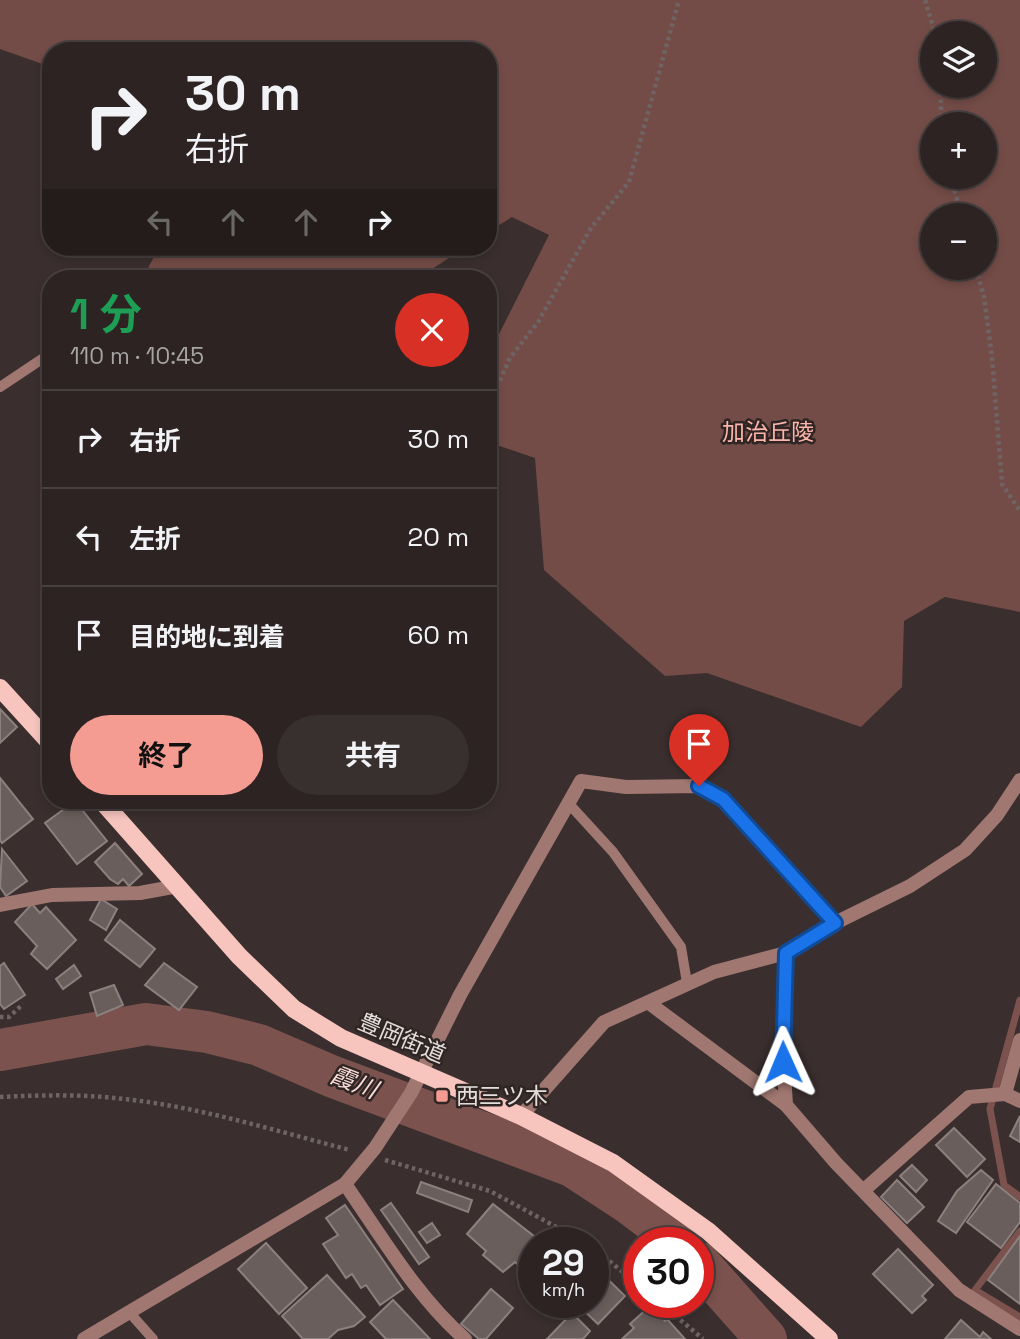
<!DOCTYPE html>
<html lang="ja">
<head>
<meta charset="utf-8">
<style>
  body { margin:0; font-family:"Space Grotesk","Noto Sans JP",sans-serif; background:#382f2f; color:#f1f3f6; height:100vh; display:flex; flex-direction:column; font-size:26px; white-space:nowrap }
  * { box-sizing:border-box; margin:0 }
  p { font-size:23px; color:#a6a4a5 }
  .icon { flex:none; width:38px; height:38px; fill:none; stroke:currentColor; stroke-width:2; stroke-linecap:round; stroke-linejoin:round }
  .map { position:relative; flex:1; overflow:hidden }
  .sheet { position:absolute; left:42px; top:270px; width:455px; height:539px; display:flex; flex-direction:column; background:#2c2322; border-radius:28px; box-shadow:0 4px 10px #0003,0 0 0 2px #484040 }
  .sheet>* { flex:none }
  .top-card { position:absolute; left:42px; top:42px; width:455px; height:214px; border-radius:28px; box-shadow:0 4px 10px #0003,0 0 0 2px #484040; background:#2c2322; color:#f1f3f6; overflow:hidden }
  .fabs { position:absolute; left:920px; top:21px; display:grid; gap:14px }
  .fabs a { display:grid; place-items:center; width:77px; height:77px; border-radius:50%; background:#2c2322; box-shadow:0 4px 10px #0003,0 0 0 2px #484040; font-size:35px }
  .speed { position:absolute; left:518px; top:1227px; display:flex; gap:14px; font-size:35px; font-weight:700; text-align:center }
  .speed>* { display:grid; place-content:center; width:91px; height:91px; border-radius:50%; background:#2c2322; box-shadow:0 4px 10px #0003,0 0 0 2px #484040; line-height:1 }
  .speed small { font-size:18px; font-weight:400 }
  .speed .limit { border:10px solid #d22; background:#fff; color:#111 }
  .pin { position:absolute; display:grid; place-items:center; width:60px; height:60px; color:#fff; margin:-72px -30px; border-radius:50% 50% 50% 0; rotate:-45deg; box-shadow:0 0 7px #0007 }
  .pin .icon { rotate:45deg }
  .me { position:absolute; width:77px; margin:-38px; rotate:359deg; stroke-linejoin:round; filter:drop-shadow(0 0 5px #0008) }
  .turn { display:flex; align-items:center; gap:24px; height:147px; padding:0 28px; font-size:32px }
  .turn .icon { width:91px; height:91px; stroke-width:2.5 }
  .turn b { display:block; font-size:49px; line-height:60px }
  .lanes { display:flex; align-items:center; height:66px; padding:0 28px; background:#0003; justify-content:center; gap:35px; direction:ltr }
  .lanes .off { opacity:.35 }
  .round { display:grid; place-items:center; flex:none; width:74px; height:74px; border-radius:37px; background:#382f2f }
  .head { display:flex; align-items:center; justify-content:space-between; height:119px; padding:0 28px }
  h1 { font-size:42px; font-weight:700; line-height:52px; color:#1e9e55 }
  .button { display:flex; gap:14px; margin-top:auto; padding:14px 28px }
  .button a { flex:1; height:80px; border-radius:42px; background:#f59c92; color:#111; font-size:28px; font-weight:700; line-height:80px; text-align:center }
  .button a+a { background:#382f2f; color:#f1f3f6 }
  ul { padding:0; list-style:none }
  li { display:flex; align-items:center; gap:21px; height:98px; padding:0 28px; border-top:2px solid #484040 }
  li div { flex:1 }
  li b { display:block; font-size:26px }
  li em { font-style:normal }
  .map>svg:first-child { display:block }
  .forest { fill:#744c47; fill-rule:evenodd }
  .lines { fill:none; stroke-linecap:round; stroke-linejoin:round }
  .stream { stroke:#7b524d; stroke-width:7 }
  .river { stroke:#7b524d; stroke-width:42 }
  .building { fill:#695e5c; stroke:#8c807e; stroke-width:2 }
  .path { stroke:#6e6463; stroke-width:4.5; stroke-dasharray:3.5 3.5; stroke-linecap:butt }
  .lane { stroke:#a07771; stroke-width:10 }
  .street { stroke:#a07771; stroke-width:14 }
  .primary { stroke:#f7c4be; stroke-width:18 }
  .route-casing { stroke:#114b97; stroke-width:18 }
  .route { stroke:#1a73e8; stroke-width:12 }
  .poi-dot { fill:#f59c92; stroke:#2f2624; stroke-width:2.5 }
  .labels { text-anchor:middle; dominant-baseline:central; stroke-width:5; stroke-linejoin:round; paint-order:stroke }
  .park-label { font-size:23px; fill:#fcb4ab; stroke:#2f2624 }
  .street-label { font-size:23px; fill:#e4dddc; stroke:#2f2624 }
  .poi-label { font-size:23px; fill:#e4dddc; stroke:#2f2624; text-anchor:start }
  .water-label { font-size:24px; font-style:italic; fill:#f9dbd7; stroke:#2f2624 }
</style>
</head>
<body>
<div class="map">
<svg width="1020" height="1339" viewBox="0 0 1020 1339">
  <rect width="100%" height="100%" fill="#3a2f2e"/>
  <g class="forest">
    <path d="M0,0H1020V612L945,597L904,621L902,687L861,727L707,673L665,676L544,570L535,458L488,442V356L549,235L512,217L488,232V51H51V67L0,49ZM933,33H985V86H933ZM933,124H985V177H933ZM933,215H985V268H933Z"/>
    <polygon points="159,247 466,247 418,278 143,278"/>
  </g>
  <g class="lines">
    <g class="stream">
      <polyline points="1020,1000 990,1109 1004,1185 1020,1197"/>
      <polyline points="1020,1231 975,1290 1020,1317"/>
    </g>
    <g class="river">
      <polyline points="0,1050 146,1024 207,1032 259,1045 331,1076 572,1166 630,1204 680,1242"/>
      <polyline points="698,1262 766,1339"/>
    </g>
  </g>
  <g class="building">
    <polygon points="0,709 17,727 0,743"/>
    <polygon points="0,778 33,819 2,843 0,840"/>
    <polygon points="75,801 107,841 77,864 45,823"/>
    <polygon points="115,843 142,874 129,886 123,879 118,884 110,879 95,862"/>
    <polygon points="2,849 27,881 6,896 0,887"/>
    <polygon points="101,899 117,909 106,930 90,920"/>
    <polygon points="32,904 40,913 46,907 76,940 47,969 31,954 37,946 15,922"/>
    <polygon points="120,920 155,949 140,967 105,940"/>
    <polygon points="4,963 25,995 4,1009 0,1004 0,966"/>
    <polygon points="164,963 197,987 179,1010 145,985"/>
    <polygon points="74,965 81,976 63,989 56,979"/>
    <polygon points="114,985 123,1005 97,1016 90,993"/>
    <polygon points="1020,1116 1020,1142 1010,1136"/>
    <polygon points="954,1128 985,1159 967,1177 936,1145"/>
    <polygon points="912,1165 927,1180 916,1192 900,1176"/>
    <polygon points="981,1170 993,1180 956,1233 938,1221 957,1191"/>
    <polygon points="897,1180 924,1207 907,1223 881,1197"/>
    <polygon points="421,1182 472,1200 468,1212 417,1193"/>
    <polygon points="996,1184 1020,1203 1020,1222 1001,1248 967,1222"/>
    <polygon points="391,1203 429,1257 419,1264 381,1210"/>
    <polygon points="493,1204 535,1237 527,1246 534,1252 534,1266 528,1273 515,1262 503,1272 483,1255 486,1251 467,1234"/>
    <polygon points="345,1205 403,1289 380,1305 366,1285 361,1288 352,1274 346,1278 323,1244 338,1235 326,1218"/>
    <polygon points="432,1223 440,1235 427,1243 419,1232"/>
    <polygon points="1020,1236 1020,1304 988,1280"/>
    <polygon points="266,1243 307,1288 279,1314 238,1269"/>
    <polygon points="898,1249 933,1285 922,1296 926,1300 912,1313 873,1274"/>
    <polygon points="593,1265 625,1296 598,1324 579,1306 580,1302 593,1302"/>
    <polygon points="327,1275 365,1317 354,1326 338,1330 328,1339 303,1339 282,1316"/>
    <polygon points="491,1289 513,1308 486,1339 479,1339 461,1324"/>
    <polygon points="393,1300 430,1339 386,1339 370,1322"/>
    <polygon points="651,1305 665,1321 667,1319 685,1339 622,1339 634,1328 630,1324"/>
    <polygon points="572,1313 590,1331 583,1339 547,1339"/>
    <polygon points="961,1320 980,1337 983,1332 991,1339 945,1339"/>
  </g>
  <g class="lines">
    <g class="path">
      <polyline points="925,0 935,33"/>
      <polyline points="941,124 941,86"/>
      <polyline points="950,177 962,215"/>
      <polyline points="976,268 984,297 992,357 1002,484 1020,511"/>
      <polyline points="488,406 510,358 538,322 591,228 629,182 679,0"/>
      <polyline points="0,1017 9,1017 23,1004"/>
      <path d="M0,1097C41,1095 83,1094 124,1099C200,1107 276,1131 350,1150"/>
      <polyline points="385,1160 490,1191 584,1242"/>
      <polyline points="593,1248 639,1285"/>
      <polyline points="659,1302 703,1339"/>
    </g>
    <g class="lane">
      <polyline points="0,387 51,353"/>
      <polyline points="570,805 613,852 681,947 687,983"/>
      <polyline points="129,1312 153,1339"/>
    </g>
    <g class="street">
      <polyline points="0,905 52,895 140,893 178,886"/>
      <polyline points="786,953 782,1041 786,1105 836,1163 959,1290 1020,1329"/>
      <polyline points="649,1003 786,1105"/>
      <polyline points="1005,1094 1020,1040"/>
      <polyline points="521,1116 604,1022 714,972 786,953 835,923 910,886 965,850 997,815 1020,780"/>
      <path d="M345,1184C382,1237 416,1296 465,1339"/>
      <polyline points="864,1190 969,1097 1005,1094 1020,1101"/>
      <polyline points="84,1339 345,1184 375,1148 411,1093 460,995 581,781 626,787 699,786 723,799 835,923"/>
    </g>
    <g class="primary">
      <polyline points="0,688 51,744"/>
      <polyline points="101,800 239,956 294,1009 341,1038 521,1116 613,1163 708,1231 829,1339"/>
    </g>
  </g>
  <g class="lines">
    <defs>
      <polyline id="route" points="699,786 723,799 835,923 786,953 783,1062"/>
    </defs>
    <use href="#route" class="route-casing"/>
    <use href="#route" class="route"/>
  </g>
  <rect class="poi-dot" x="435" y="1089" width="14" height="14" rx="3.5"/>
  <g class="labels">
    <g class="park-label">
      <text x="768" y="432">加治丘陵</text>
    </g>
    <g class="street-label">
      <text transform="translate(402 1038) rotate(23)">豊岡街道</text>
    </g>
    <g class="poi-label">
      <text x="456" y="1096">西三ツ木</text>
    </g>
    <g class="water-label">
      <text transform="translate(354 1082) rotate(21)">霞川</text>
    </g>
  </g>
</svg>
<div class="fabs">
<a><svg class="icon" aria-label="layers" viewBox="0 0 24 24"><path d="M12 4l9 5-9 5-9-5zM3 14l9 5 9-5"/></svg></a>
<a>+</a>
<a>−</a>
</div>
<div class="speed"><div>29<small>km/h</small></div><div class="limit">30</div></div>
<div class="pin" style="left:699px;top:786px;background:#d93025"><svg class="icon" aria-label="arrive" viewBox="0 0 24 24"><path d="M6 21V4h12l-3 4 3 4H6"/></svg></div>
<svg class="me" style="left:783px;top:1062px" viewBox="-20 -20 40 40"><path d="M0-17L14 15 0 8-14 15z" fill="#1a73e8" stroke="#fff" stroke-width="4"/></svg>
<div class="top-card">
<div class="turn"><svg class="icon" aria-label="right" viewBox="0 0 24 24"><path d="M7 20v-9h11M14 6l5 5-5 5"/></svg><div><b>30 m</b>右折</div></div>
<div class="lanes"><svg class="icon off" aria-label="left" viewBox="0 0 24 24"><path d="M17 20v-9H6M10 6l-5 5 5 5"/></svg><svg class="icon off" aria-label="ahead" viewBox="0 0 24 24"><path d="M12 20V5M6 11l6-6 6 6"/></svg><svg class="icon off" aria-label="ahead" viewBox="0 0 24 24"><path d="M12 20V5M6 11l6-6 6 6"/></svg><svg class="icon" aria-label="right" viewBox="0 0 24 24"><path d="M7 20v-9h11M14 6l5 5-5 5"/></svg></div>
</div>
<section class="sheet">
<div class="head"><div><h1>1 分</h1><p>110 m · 10:45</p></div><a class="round" style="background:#d93025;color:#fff"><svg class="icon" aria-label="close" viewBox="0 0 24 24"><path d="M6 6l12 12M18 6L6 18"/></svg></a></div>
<ul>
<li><svg class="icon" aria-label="right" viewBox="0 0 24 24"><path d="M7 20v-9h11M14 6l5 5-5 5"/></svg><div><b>右折</b></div><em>30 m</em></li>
<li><svg class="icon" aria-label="left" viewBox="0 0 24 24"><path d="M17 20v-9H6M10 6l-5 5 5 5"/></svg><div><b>左折</b></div><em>20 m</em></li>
<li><svg class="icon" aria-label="arrive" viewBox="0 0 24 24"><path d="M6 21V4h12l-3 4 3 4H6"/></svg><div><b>目的地に到着</b></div><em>60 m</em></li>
</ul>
<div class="button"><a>終了</a><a>共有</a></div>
</section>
</div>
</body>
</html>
